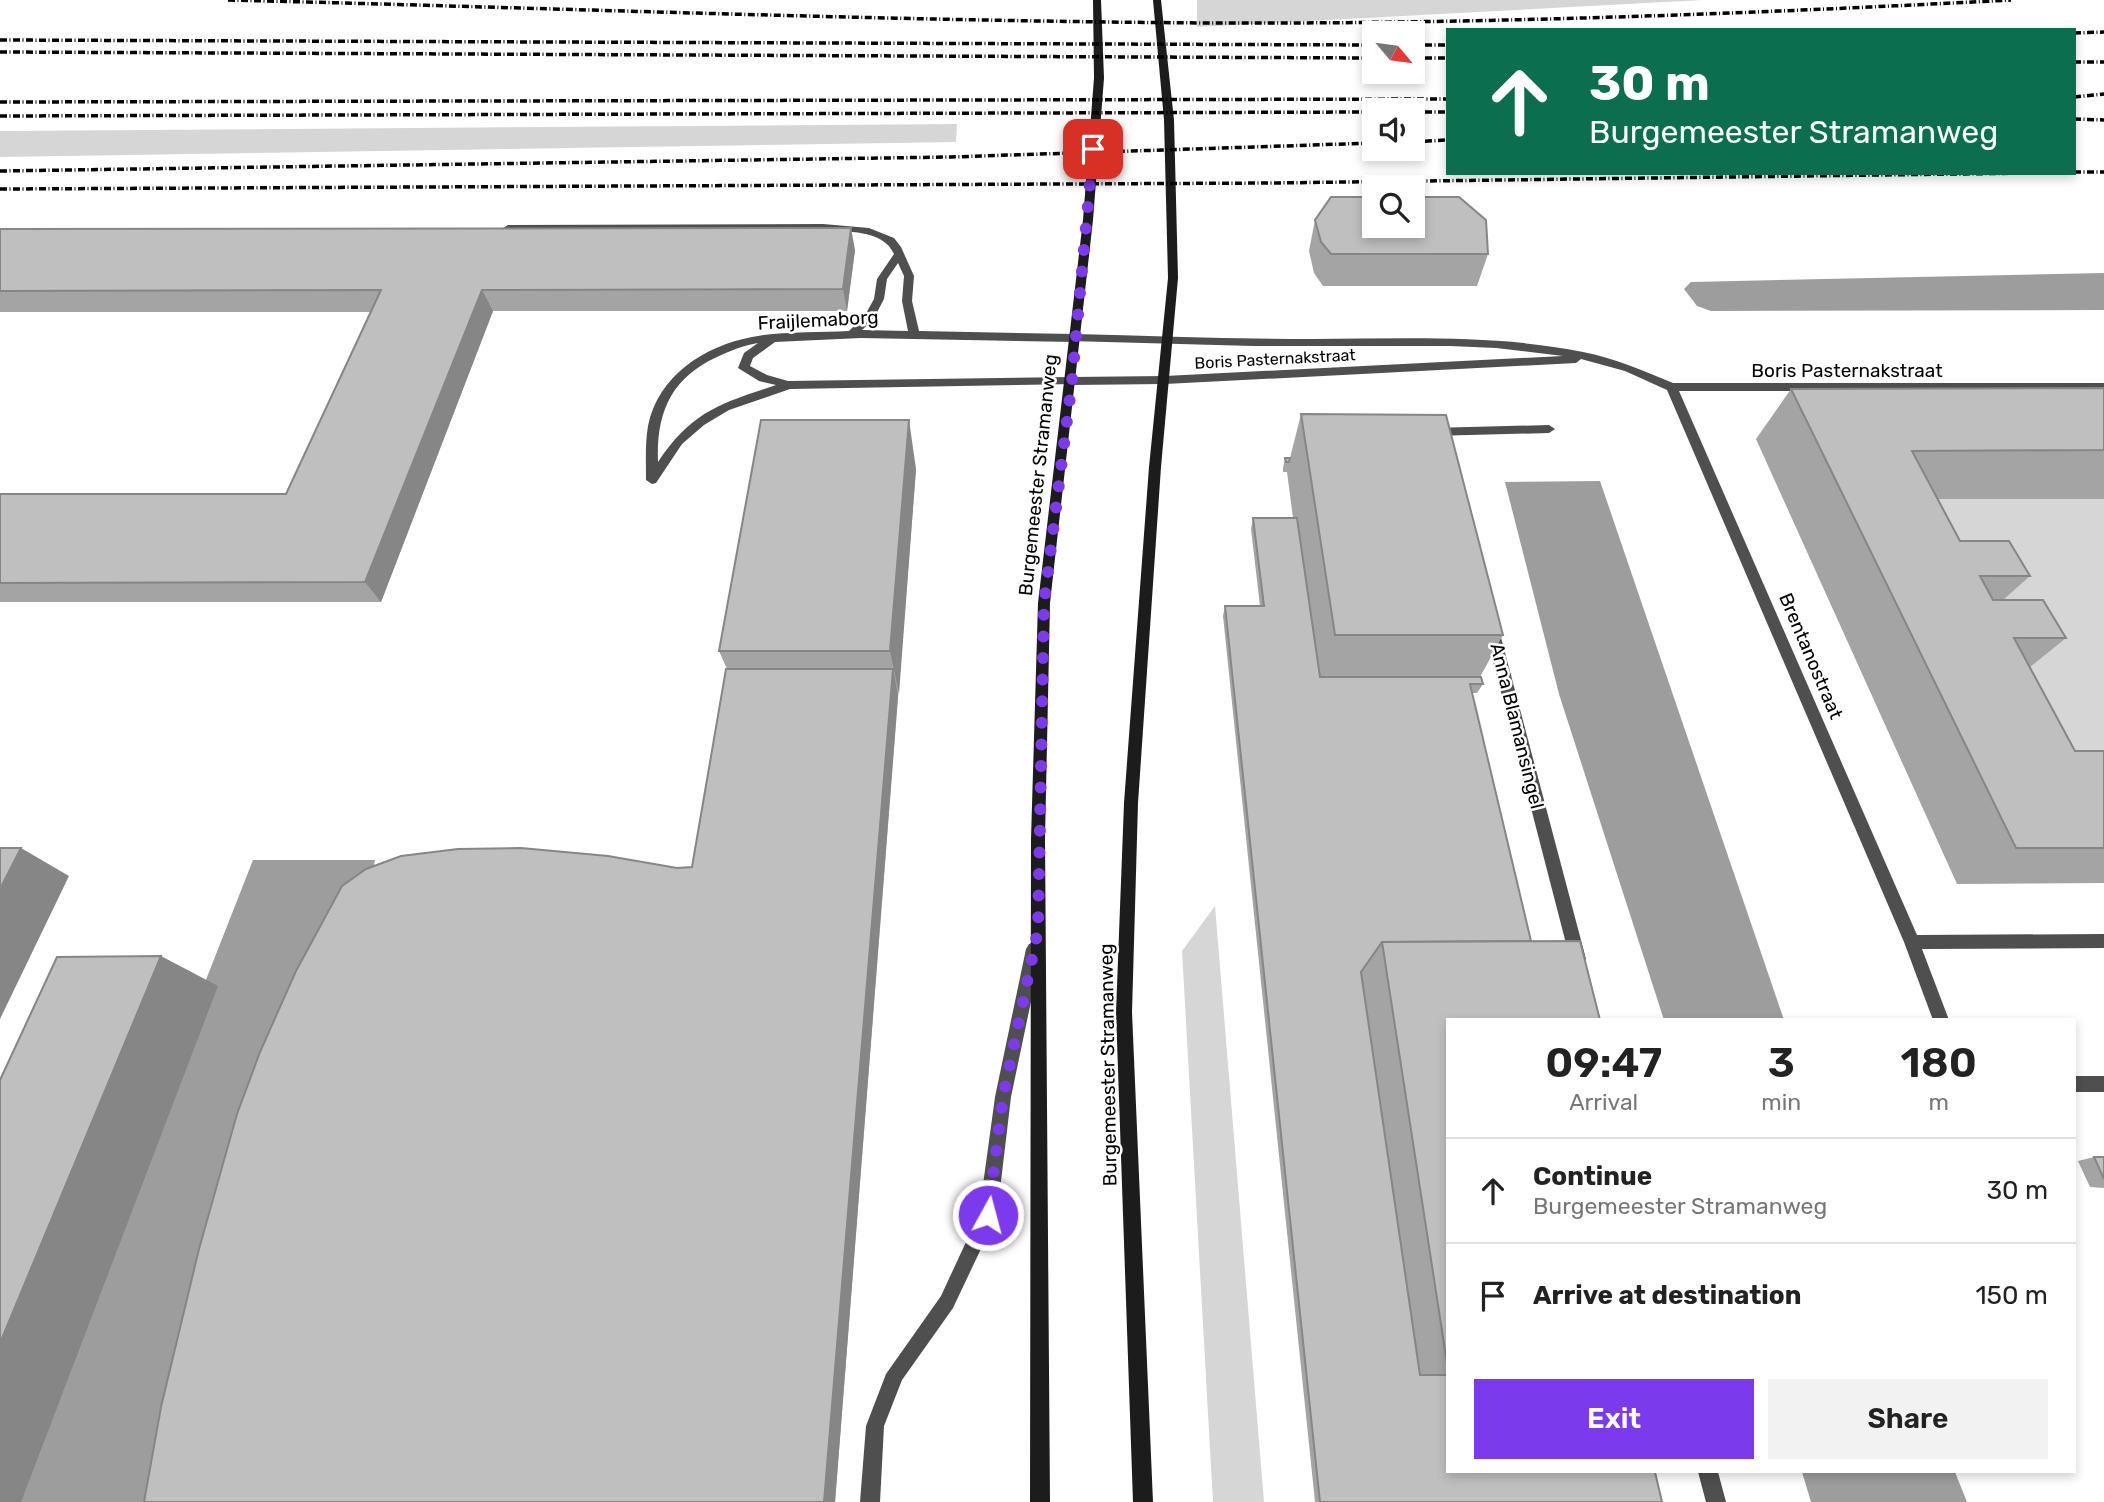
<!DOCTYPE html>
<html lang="en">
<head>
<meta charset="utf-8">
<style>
  body { margin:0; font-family:Rubik,sans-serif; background:#f2f2f2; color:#222; height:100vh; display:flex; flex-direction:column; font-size:26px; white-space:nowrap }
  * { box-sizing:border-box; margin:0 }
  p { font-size:23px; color:#767676 }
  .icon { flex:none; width:38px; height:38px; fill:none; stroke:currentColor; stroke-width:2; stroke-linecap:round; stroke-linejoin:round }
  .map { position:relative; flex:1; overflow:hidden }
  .side { position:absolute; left:1446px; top:1018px; width:630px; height:455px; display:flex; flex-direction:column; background:#fff; border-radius:0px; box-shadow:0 4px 10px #0003 }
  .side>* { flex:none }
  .guide { position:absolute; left:1446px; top:28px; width:630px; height:147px; border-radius:0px; box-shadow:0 4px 10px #0003; background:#0b6e4f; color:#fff; overflow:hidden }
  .needle { width:46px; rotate:119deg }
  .tools { position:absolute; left:1362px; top:21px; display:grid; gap:14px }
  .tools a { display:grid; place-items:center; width:63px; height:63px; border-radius:0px; background:#fff; box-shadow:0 4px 10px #0003; font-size:35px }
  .pin { position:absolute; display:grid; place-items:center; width:60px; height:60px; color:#fff; margin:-30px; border-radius:14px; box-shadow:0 4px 10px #0006 }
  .me { position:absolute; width:77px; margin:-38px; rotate:7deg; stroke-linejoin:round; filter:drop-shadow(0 0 5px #0008) }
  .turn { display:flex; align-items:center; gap:24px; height:147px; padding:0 28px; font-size:32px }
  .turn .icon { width:91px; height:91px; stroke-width:2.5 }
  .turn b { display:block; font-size:49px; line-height:60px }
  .eta { display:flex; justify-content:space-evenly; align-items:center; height:119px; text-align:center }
  .eta b { font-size:42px; font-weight:600; line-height:49px }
  .primary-button { display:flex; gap:14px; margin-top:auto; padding:14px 28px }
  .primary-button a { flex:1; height:80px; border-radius:0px; background:#7c3aed; color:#fff; font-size:28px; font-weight:600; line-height:80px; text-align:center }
  .primary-button a+a { background:#f2f2f2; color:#222 }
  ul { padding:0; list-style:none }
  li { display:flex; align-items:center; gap:21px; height:105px; padding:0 28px; border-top:2px solid #e0e0e0 }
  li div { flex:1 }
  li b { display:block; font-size:26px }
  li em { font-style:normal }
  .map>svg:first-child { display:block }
  .green { fill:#d6d6d6 }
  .water { fill:#9d9d9d }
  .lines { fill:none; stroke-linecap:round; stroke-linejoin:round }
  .lane { fill:#4f4f4f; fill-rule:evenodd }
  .street { fill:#4f4f4f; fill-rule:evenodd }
  .secondary { fill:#1c1c1c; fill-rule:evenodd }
  .rail { stroke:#000; stroke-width:3.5; stroke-dasharray:7 2.5 1 2.5; stroke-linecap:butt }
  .wall { fill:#a4a4a4 }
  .shaded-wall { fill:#868686 }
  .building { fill:#bfbfbf; stroke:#868686; stroke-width:2 }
  .route { stroke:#7c3aed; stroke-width:12; stroke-dasharray:0 21.6 }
  .labels { text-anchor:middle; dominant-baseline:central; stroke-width:5; stroke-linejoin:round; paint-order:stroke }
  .far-street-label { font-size:16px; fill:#000; stroke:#fff }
  .street-label { font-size:19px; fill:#000; stroke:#fff }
</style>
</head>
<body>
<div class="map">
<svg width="2104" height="1502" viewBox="0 0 2104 1502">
  <rect width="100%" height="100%" fill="#fff"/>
  <g class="green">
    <polygon points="1197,0 1703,0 1197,27"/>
    <polygon points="957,124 956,142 0,157 0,131"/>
    <polygon points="2104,497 2104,794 1872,499"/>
    <polygon points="1215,906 1264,1502 1213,1502 1182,951"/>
  </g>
  <g class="water">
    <polygon points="2104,273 2104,310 1711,311 1697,306 1684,289 1691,282"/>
    <polygon points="1600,481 1784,1020 1664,1020 1559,694 1505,482"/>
    <polygon points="253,860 375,860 244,1502 1,1502"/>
    <polygon points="1802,1472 1955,1472 1967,1502 1811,1502"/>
  </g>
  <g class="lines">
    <g class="lane">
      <path d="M823,224L869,228L894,238L901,247L914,276L912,301L919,331L1074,334L1079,338L1074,342L861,338L775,342L753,358L750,366L767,375L788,381L1072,377L1078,381L1076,384L790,389L729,410L704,425L682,444L656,483L652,484L646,480C646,462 645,444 648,426C658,376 704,346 752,337C780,331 819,333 849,331L865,315L874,299L877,279L894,254C883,229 846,232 823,230L508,231L503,228L508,225ZM898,263L904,276L902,301L908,331L862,330L873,320L884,299L887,279ZM758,343L744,353L738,368L759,381L776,385C720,404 692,411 658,462C656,413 671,378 717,357C730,351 744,345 758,343Z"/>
      <polygon points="1034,942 1039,944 1042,949 1011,1097 997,1215 953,1308 902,1380 884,1426 880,1502 860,1502 866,1426 886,1374 941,1296 979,1214 995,1097 1026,949 1029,944"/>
    </g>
    <g class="street">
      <path d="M1074,334C1154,336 1233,339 1313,339C1403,339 1494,334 1583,352C1614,358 1644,371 1673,383H2104V391H1679L1917,935L2104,934V948L1922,949L1949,1020H1933L1904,942L1667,390L1625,371L1581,359L1576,363L1165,384L1072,385L1066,381L1072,377L1165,376L1563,356L1496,348L1450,346H1253L1070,341L1069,338Z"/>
      <polygon points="1549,425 1555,429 1549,433 1431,436 1425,432 1431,428"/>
      <polygon points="1492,625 1499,630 1586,959 1583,964 1578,966 1573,964 1570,959 1485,630"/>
      <rect x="2074" y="1076" width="30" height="16"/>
      <polygon points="1698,1472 1718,1472 1726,1502 1706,1502"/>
    </g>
    <g class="secondary">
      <polygon points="1093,0 1101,0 1104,78 1093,220 1050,603 1045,839 1050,1502 1030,1502 1031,839 1038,603 1083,220 1094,78"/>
      <polygon points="1153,0 1161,0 1174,120 1178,278 1161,467 1138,803 1132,1012 1153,1502 1133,1502 1116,1012 1124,803 1149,467 1168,278 1164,120"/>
    </g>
    <g class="rail">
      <path d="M228,0C557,8 885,21 1214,23C1480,24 1745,14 2011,0"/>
      <polyline points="2074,33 2104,32"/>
      <polyline points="0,40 1374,45"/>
      <polyline points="1412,45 1447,45"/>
      <polyline points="0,52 1374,58"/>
      <polyline points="1412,58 1447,58"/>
      <polyline points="2074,62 2104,62"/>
      <polyline points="2074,97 2104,94"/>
      <polyline points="0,102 1447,99"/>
      <polyline points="1412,112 1447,112"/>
      <polyline points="0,116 1374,112"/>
      <polyline points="2074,119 2104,120"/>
      <polyline points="1412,142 1447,140"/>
      <polyline points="0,171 951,157 1374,143"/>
      <polyline points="2074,172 2104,172"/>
      <polyline points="0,189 1272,183 2032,173"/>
    </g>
  </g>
  <g class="wall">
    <polygon points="1315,220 1488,254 1477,286 1323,286 1314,273 1309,251"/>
    <polygon points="0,229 855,250 847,311 493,311 381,602 0,602 0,494 286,494 371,312 0,312"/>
    <polygon points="2104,388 2104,499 1938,499 1960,541 2030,576 2003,600 2066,638 2030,667 2075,751 2104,751 2104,883 1957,884 1756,439 1791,389"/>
    <polygon points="1301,414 1503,635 1480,677 1483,684 1477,693 1472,693 1447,1020 1447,1472 1662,1502 1315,1502 1223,616 1225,606 1260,606 1251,529 1253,518 1293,518 1287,472 1283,472 1283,468 1285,458 1290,458"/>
    <polygon points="916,469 835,1502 144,1502 677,868 692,867 727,669 719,651"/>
    <polygon points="2094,1157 2104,1157 2104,1188 2090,1187 2078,1161"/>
  </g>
  <g class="shaded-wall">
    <polygon points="851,228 855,250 847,311 843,289"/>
    <polygon points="482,290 493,311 381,602 365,582"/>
    <polygon points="909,420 916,469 899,694 890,651"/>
    <polygon points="893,669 898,695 835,1502 824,1502"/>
    <polygon points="21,848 69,876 0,1019 0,889"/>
    <polygon points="161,956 218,986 21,1502 0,1502 0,1343"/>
  </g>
  <g class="building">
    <polygon points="1331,197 1374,197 1374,226 1412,226 1412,197 1459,197 1486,220 1488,254 1331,254 1321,242 1315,220"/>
    <polygon points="851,228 843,289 482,290 365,582 0,583 0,494 286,494 381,290 0,291 0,229"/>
    <polygon points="2104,388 2104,450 1912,451 1960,541 2009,541 2030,576 1980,576 1993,600 2043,600 2066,638 2014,638 2075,751 2104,751 2104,848 2016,848 1791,389"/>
    <polygon points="1301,414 1446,415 1503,635 1335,635"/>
    <polygon points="761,420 909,420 890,651 719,651"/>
    <polygon points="1285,458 1290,458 1289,462 1286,462"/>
    <polygon points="1253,518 1297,518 1320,677 1481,677 1483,684 1470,684 1531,941 1382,942 1361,972 1420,1375 1447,1375 1447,1472 1655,1472 1662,1502 1320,1502 1225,606 1264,606"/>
    <polygon points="726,669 893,669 824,1502 144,1502 161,1407 199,1249 237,1114 260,1052 296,971 342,886 366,869 401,856 458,849 521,848 608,856 677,868 692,867"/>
    <polygon points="0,848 21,848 0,889"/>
    <polygon points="1580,941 1600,1020 1447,1020 1447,1363 1382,942"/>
    <polygon points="161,956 0,1343 0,1080 57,957"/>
    <polygon points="2094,1157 2104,1157 2104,1179"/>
  </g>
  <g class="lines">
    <polyline class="route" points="988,1215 1003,1097 1038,930 1044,603 1072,381 1093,149"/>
  </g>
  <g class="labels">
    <g class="far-street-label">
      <text transform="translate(1275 359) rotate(-3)">Boris Pasternakstraat</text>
    </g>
    <g class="street-label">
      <text transform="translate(818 320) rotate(-3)">Fraijlemaborg</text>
      <text x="1847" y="370">Boris Pasternakstraat</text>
      <text transform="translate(1038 475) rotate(-84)">Burgemeester Stramanweg</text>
      <text transform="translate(1811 656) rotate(67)">Brentanostraat</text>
      <text transform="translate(1517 726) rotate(76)">Anna Blamansingel</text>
      <text transform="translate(1108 1065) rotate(-91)">Burgemeester Stramanweg</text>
    </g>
  </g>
</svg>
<div class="tools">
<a><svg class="needle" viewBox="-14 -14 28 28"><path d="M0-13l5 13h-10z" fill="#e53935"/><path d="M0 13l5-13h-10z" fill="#767676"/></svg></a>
<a><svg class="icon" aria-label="sound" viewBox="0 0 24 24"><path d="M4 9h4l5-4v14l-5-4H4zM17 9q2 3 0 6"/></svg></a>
<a><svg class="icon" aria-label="search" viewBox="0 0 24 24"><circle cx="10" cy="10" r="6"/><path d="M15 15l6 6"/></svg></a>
</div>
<div class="pin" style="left:1093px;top:149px;background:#d93025"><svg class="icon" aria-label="arrive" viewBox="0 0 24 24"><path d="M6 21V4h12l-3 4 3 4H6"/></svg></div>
<svg class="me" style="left:988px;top:1215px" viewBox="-20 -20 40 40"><circle r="17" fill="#7c3aed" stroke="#fff" stroke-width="3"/><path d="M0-11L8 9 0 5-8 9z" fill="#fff"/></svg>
<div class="guide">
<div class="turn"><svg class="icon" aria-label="ahead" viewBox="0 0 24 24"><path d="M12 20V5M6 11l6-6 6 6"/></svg><div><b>30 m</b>Burgemeester Stramanweg</div></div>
</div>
<section class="side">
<div class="eta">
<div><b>09:47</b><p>Arrival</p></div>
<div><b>3</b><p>min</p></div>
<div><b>180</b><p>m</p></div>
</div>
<ul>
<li><svg class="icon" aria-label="ahead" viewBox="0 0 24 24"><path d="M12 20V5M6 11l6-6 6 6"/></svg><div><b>Continue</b><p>Burgemeester Stramanweg</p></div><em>30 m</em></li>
<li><svg class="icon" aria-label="arrive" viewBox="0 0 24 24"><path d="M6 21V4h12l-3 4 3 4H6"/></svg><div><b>Arrive at destination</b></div><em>150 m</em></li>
</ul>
<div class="primary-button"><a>Exit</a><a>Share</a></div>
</section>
</div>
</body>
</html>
